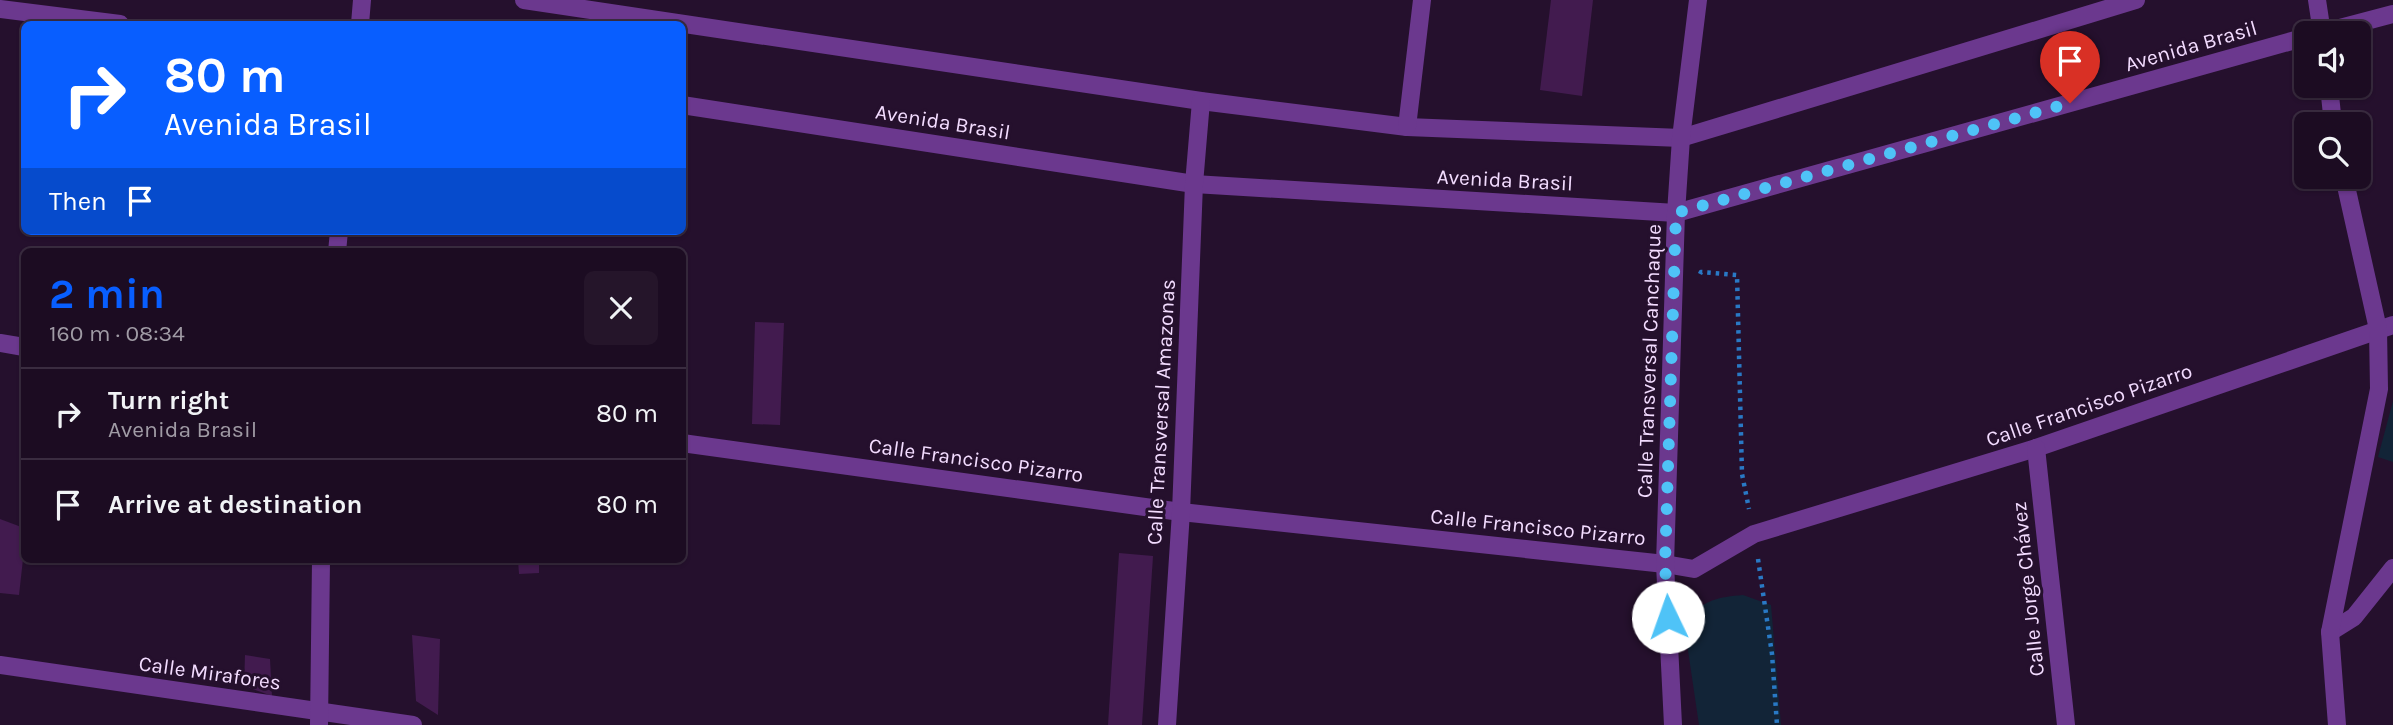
<!DOCTYPE html>
<html lang="en">
<head>
<meta charset="utf-8">
<style>
  body { margin:0; font-family:Karla,sans-serif; background:#25152a; color:#f1f3f6; height:100vh; display:flex; flex-direction:column; font-size:26px; white-space:nowrap }
  * { box-sizing:border-box; margin:0 }
  p { font-size:23px; color:#a09ba5 }
  .icon { flex:none; width:38px; height:38px; fill:none; stroke:currentColor; stroke-width:2; stroke-linecap:round; stroke-linejoin:round }
  .map { position:relative; flex:1; overflow:hidden }
  .sheet { position:absolute; left:21px; top:248px; width:665px; height:315px; display:flex; flex-direction:column; background:#1c0c22; border-radius:10px; box-shadow:0 2px 5px #0004,0 0 0 2px #3a2c40 }
  .sheet>* { flex:none }
  .hud { position:absolute; left:21px; top:21px; width:665px; height:214px; border-radius:10px; box-shadow:0 2px 5px #0004,0 0 0 2px #3a2c40; background:#085eff; color:#fff; overflow:hidden }
  .tools { position:absolute; left:2294px; top:21px; display:grid; gap:14px }
  .tools a { display:grid; place-items:center; width:77px; height:77px; border-radius:10px; background:#1c0c22; box-shadow:0 2px 5px #0004,0 0 0 2px #3a2c40; font-size:35px }
  .pin { position:absolute; display:grid; place-items:center; width:60px; height:60px; color:#fff; margin:-72px -30px; border-radius:50% 50% 50% 0; rotate:-45deg; box-shadow:0 0 7px #0007 }
  .pin .icon { rotate:45deg }
  .me { position:absolute; width:77px; margin:-38px; rotate:357deg; stroke-linejoin:round; filter:drop-shadow(0 0 5px #0008) }
  .turn { display:flex; align-items:center; gap:24px; height:147px; padding:0 28px; font-size:32px }
  .turn .icon { width:91px; height:91px; stroke-width:2.5 }
  .turn b { display:block; font-size:49px; line-height:60px }
  .then { display:flex; align-items:center; height:66px; padding:0 28px; background:#0003; gap:14px; font-size:26px }
  .round { display:grid; place-items:center; flex:none; width:74px; height:74px; border-radius:10px; background:#25152a }
  .headline { display:flex; align-items:center; justify-content:space-between; height:119px; padding:0 28px }
  h1 { font-size:42px; font-weight:700; line-height:52px; color:#085eff }
  ul { padding:0; list-style:none }
  li { display:flex; align-items:center; gap:21px; height:91px; padding:0 28px; border-top:2px solid #3a2c40 }
  li div { flex:1 }
  li b { display:block; font-size:26px }
  li em { font-style:normal }
  .map>svg:first-child { display:block }
  .green { fill:#122437 }
  .building { fill:#421b4f }
  .lines { fill:none; stroke-linecap:round; stroke-linejoin:round }
  .path { stroke:#2979c5; stroke-width:4.5; stroke-dasharray:3.5 5; stroke-linecap:butt }
  .minor { stroke:#6b388e; stroke-width:18 }
  .route { stroke:#4fc3f7; stroke-width:12; stroke-dasharray:0 21.6 }
  .labels { text-anchor:middle; dominant-baseline:central; stroke-width:6; stroke-linejoin:round; paint-order:stroke }
  .street-label { font-size:21px; fill:#f3dcff; stroke:#25102d }
</style>
</head>
<body>
<div class="map">
<svg width="2393" height="725" viewBox="0 0 2393 725">
  <rect width="100%" height="100%" fill="#25102d"/>
  <g class="green">
    <polygon points="2393,401 2393,462 2378,457"/>
    <path d="M1743,595L1771,605L1781,725H1699L1685,630L1687,616C1708,600 1717,597 1743,595Z"/>
  </g>
  <g class="building">
    <polygon points="1551,0 1593,0 1582,96 1540,90"/>
    <polygon points="755,322 784,323 780,425 752,424"/>
    <polygon points="0,519 24,528 24,550 19,595 0,593"/>
    <polygon points="1119,553 1153,556 1142,725 1108,725"/>
    <polygon points="518,560 539,560 539,573 519,574"/>
    <polygon points="412,635 440,639 438,715 416,701"/>
    <polygon points="245,655 270,659 272,696 244,686"/>
  </g>
  <g class="lines">
    <g class="path">
      <polyline points="1700,274 1701,272 1737,275 1742,474 1749,509"/>
      <polyline points="1758,559 1772,654 1777,725"/>
    </g>
    <g class="minor">
      <polyline points="524,0 1201,101 1407,127 1681,138 2136,0"/>
      <polyline points="2317,0 2322,33"/>
      <polyline points="0,9 120,24"/>
      <polyline points="360,24 362,0"/>
      <polyline points="2321,33 2393,14"/>
      <polyline points="2329,86 2333,124"/>
      <polyline points="682,105 1194,184 1676,213 2306,37"/>
      <polyline points="1407,127 1422,0"/>
      <polyline points="337,252 339,231"/>
      <polyline points="0,343 24,347"/>
      <polyline points="682,443 1181,512 1665,564 1694,569 1754,534 2036,448 2393,325"/>
      <polyline points="2036,448 2066,725"/>
      <polyline points="2330,632 2354,617 2393,568"/>
      <polyline points="0,665 413,725"/>
      <polyline points="319,725 321,560"/>
      <polyline points="1167,725 1181,512 1194,184 1201,101"/>
      <polyline points="1673,725 1665,564 1676,213 1681,138 1698,0"/>
      <polyline points="2337,725 2330,632 2379,389 2378,329 2344,177"/>
    </g>
  </g>
  <g class="lines">
    <polyline class="route" points="1668,617 1665,564 1676,213 2070,103"/>
  </g>
  <g class="labels">
    <g class="street-label">
      <text transform="translate(2191 46) rotate(-16)">Avenida Brasil</text>
      <text transform="translate(943 122) rotate(9)">Avenida Brasil</text>
      <text transform="translate(1505 180) rotate(3)">Avenida Brasil</text>
      <text transform="translate(1649 361) rotate(-88)">Calle Transversal Canchaque</text>
      <text transform="translate(2089 405) rotate(-19)">Calle Francisco Pizarro</text>
      <text transform="translate(1161 412) rotate(-87)">Calle Transversal Amazonas</text>
      <text transform="translate(976 460) rotate(8)">Calle Francisco Pizarro</text>
      <text transform="translate(1538 527) rotate(6)">Calle Francisco Pizarro</text>
      <text transform="translate(2028 589) rotate(-96)">Calle Jorge Chávez</text>
      <text transform="translate(210 673) rotate(8)">Calle Mirafores</text>
    </g>
  </g>
</svg>
<div class="tools">
<a><svg class="icon" aria-label="sound" viewBox="0 0 24 24"><path d="M4 9h4l5-4v14l-5-4H4zM17 9q2 3 0 6"/></svg></a>
<a><svg class="icon" aria-label="search" viewBox="0 0 24 24"><circle cx="10" cy="10" r="6"/><path d="M15 15l6 6"/></svg></a>
</div>
<div class="pin" style="left:2070px;top:103px;background:#d93025"><svg class="icon" aria-label="arrive" viewBox="0 0 24 24"><path d="M6 21V4h12l-3 4 3 4H6"/></svg></div>
<svg class="me" style="left:1668px;top:617px" viewBox="-20 -20 40 40"><circle r="19" fill="#fff"/><path d="M0-13L10 11 0 6-10 11z" fill="#4fc3f7"/></svg>
<div class="hud">
<div class="turn"><svg class="icon" aria-label="right" viewBox="0 0 24 24"><path d="M7 20v-9h11M14 6l5 5-5 5"/></svg><div><b>80 m</b>Avenida Brasil</div></div>
<div class="then">Then<svg class="icon" aria-label="arrive" viewBox="0 0 24 24"><path d="M6 21V4h12l-3 4 3 4H6"/></svg></div>
</div>
<section class="sheet">
<div class="headline"><div><h1>2 min</h1><p>160 m · 08:34</p></div><a class="round"><svg class="icon" aria-label="close" viewBox="0 0 24 24"><path d="M6 6l12 12M18 6L6 18"/></svg></a></div>
<ul>
<li><svg class="icon" aria-label="right" viewBox="0 0 24 24"><path d="M7 20v-9h11M14 6l5 5-5 5"/></svg><div><b>Turn right</b><p>Avenida Brasil</p></div><em>80 m</em></li>
<li><svg class="icon" aria-label="arrive" viewBox="0 0 24 24"><path d="M6 21V4h12l-3 4 3 4H6"/></svg><div><b>Arrive at destination</b></div><em>80 m</em></li>
</ul>
</section>
</div>
</body>
</html>
